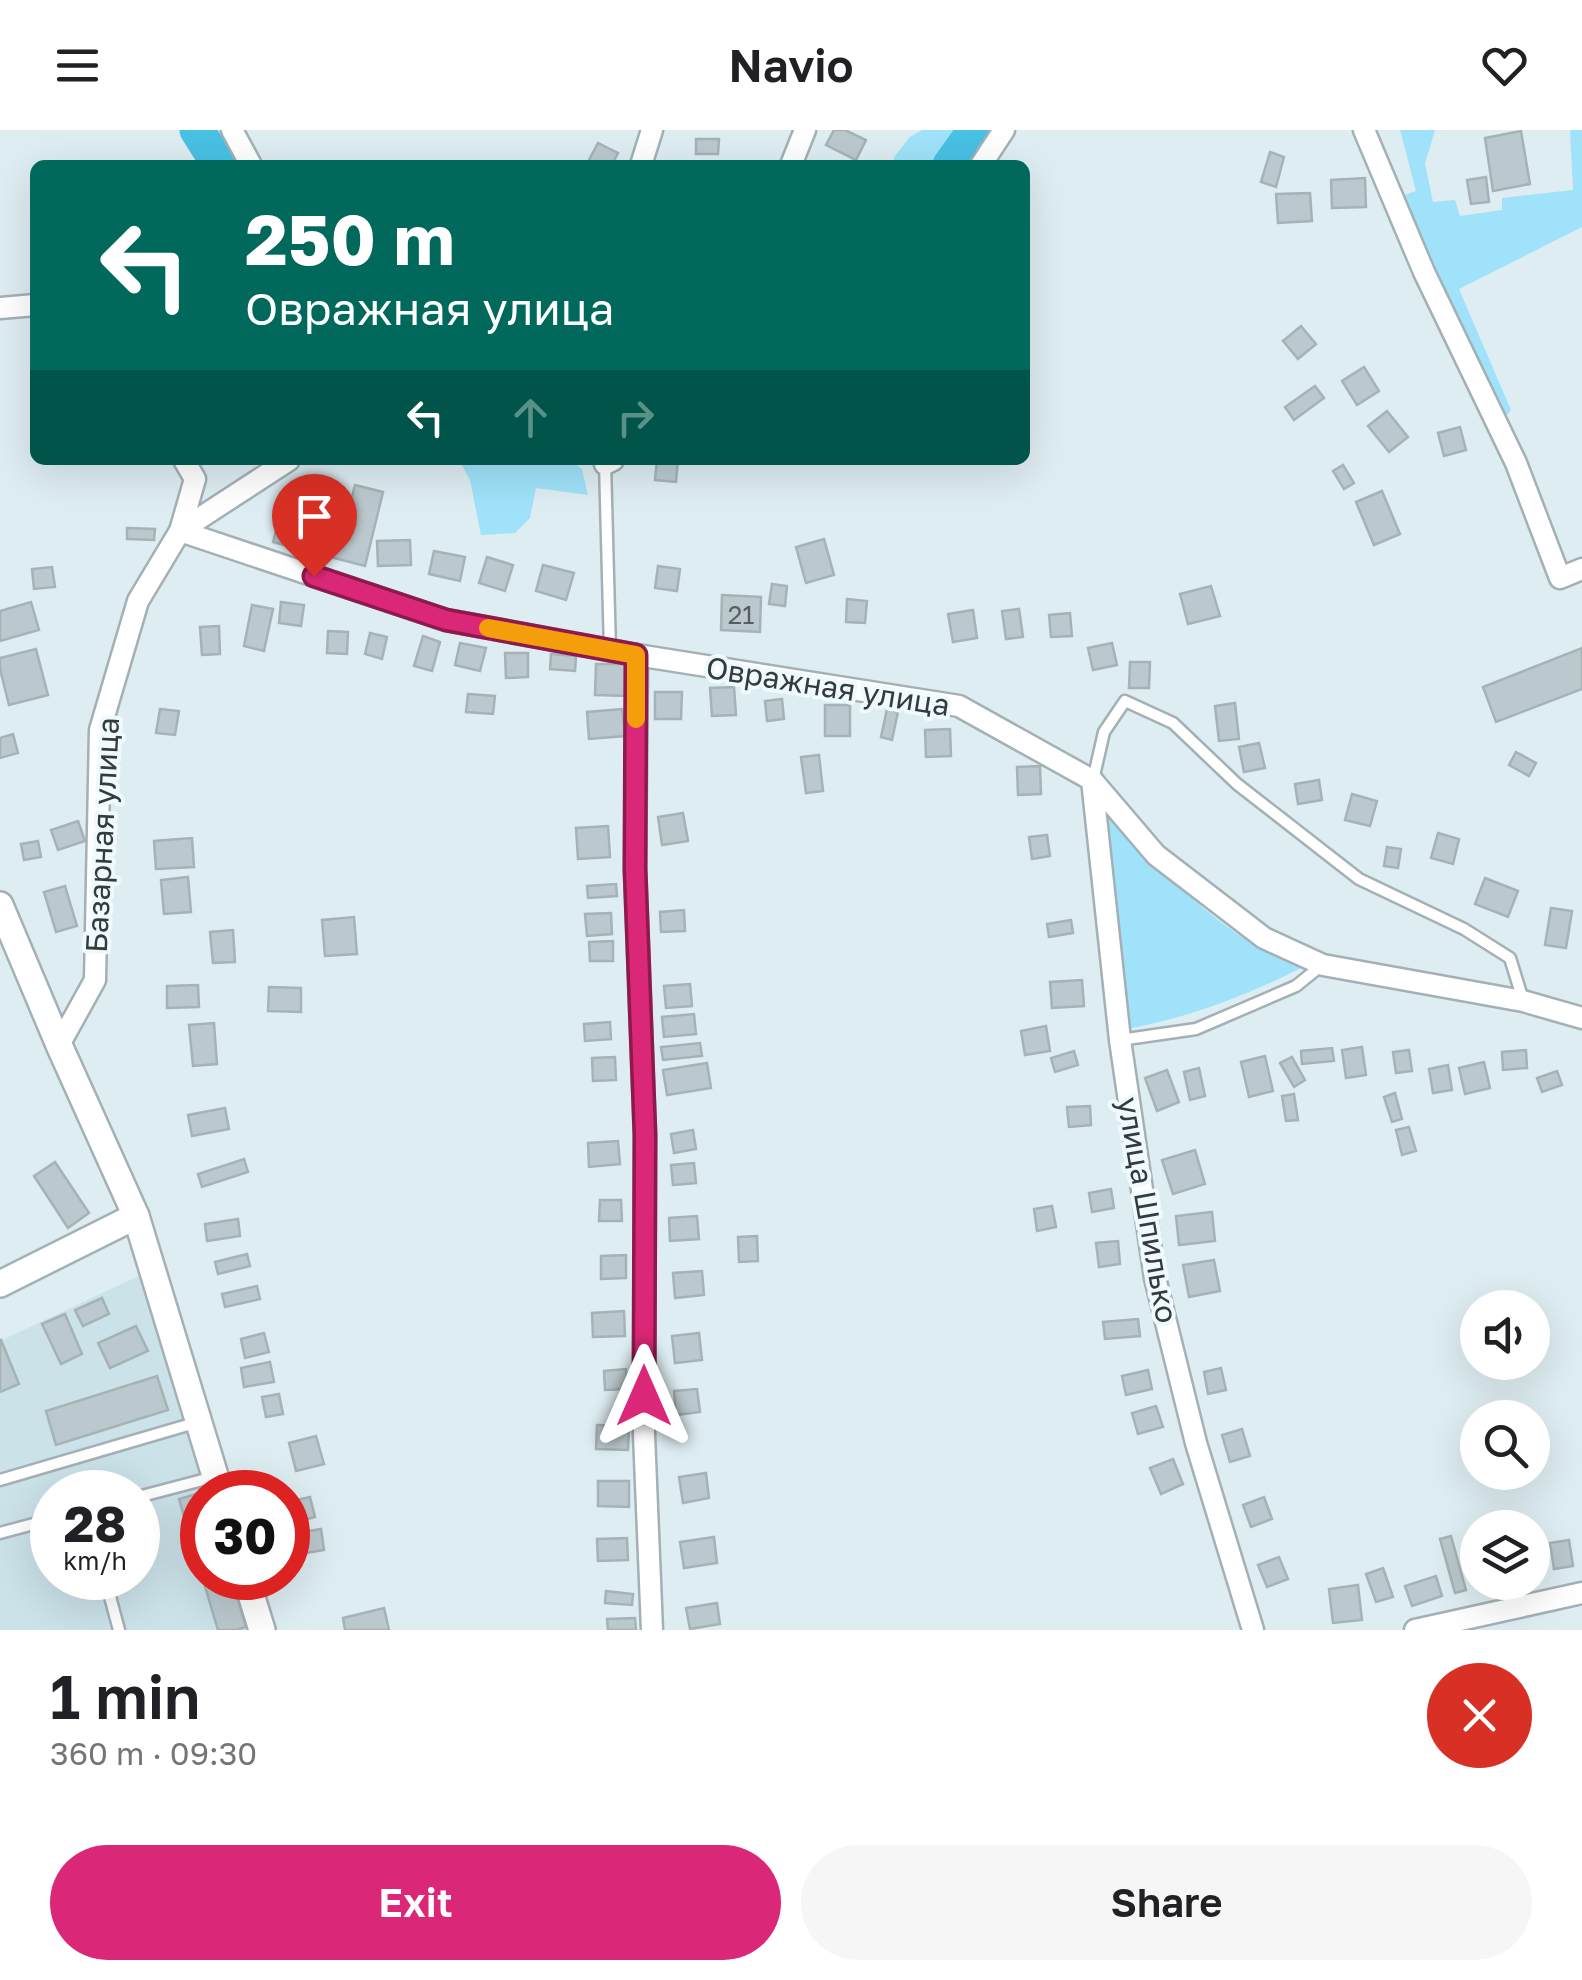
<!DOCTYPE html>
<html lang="en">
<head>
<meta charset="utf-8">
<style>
  body { margin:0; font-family:"Golos Text",sans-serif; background:#f6f6f6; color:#202124; height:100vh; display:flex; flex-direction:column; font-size:38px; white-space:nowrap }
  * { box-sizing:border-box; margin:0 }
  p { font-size:32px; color:#757577 }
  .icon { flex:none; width:55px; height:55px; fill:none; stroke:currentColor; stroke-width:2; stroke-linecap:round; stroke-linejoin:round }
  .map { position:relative; height:1500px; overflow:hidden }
  .details { display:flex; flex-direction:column; background:#fff; flex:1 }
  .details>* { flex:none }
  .hud { position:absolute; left:30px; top:30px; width:1000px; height:305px; border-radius:15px; box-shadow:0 10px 40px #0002; background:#00695c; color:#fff; overflow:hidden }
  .buttons { position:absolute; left:1460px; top:1160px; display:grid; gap:20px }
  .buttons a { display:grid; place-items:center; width:90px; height:90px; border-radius:50%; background:#fff; box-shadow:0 10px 40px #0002; font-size:50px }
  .speed { position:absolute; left:30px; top:1340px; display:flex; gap:20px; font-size:50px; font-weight:700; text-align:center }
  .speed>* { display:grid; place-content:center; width:130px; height:130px; border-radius:50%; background:#fff; box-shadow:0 10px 40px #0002; line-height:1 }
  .speed small { font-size:25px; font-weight:400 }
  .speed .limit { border:15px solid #d22; background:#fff; color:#111 }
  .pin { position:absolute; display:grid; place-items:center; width:85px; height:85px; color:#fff; margin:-102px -42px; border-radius:50% 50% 50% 0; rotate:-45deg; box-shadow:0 0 10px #0007 }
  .pin .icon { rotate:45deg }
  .me { position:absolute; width:110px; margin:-55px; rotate:0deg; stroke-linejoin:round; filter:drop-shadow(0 0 8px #0008) }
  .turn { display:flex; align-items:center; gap:35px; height:210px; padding:0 50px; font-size:45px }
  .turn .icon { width:130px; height:130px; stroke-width:2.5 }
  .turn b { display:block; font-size:70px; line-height:85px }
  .lanes { display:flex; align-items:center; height:95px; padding:0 50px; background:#0003; justify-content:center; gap:50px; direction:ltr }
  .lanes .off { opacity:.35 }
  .round { display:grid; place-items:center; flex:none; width:105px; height:105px; border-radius:52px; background:#f6f6f6 }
  .headline { display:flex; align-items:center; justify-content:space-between; height:170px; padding:0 50px }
  h1 { font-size:60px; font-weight:600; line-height:75px }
  .button { display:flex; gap:20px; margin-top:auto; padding:20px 50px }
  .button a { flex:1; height:115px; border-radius:60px; background:#db2777; color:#fff; font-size:40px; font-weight:600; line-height:115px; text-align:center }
  .button a+a { background:#f6f6f6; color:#202124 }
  header { display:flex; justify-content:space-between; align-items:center; height:130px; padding:0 50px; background:#fff; font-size:45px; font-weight:600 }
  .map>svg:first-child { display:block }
  .built { fill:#cbe2e9; fill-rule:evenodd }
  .green { fill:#9fe2f9 }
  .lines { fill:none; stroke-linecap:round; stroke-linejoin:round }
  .river { stroke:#48c1e4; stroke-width:35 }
  .building { fill:#bbc9ce; stroke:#a5b3b7; stroke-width:2.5 }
  .service-casing { stroke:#a3b1b6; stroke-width:15 }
  .minor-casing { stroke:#a3b1b6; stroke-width:25 }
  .tertiary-casing { stroke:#a3b1b6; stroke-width:30 }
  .service { stroke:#fff; stroke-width:10 }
  .minor { stroke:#fff; stroke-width:20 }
  .tertiary { stroke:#fff; stroke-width:25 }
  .route-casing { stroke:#8e194d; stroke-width:25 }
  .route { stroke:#db2777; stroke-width:18 }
  .slow { stroke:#f59e0b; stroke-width:18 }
  .labels { text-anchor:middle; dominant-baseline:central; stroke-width:8; stroke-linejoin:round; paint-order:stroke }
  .number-label { font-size:25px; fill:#565e61 }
  .street-label { font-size:30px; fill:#353b3d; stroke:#eefafe }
</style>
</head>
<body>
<header><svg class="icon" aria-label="menu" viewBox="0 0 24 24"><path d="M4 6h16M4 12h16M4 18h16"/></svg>Navio<svg class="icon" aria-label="heart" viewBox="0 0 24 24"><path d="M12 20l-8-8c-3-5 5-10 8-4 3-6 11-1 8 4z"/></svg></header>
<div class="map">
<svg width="1582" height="1500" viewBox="0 0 1582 1500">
  <rect width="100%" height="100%" fill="#deedf2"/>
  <path class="built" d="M147,1142L207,1362H202V1448H232L248,1500H0V1211ZM52,1362H138V1448H52Z"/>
  <g class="green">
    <polygon points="188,0 216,0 238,35 203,35 200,21"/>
    <polygon points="922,0 992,0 970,35 894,35 894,27 910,7"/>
    <polygon points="1400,0 1435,0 1425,34 1433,72 1455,70 1460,86 1502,80 1502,68 1573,60 1570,0 1582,0 1582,97 1459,159 1511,280 1501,293 1399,67 1416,61"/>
    <polygon points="459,330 570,330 582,339 588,365 536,358 530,388 515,403 481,405 470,350"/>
    <path d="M1107,683C1152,731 1196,779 1253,814C1269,823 1287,829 1303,837C1246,866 1190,887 1127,899Z"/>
  </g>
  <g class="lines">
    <g class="river">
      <polyline points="197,0 219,35"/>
      <polyline points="950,35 975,0"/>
    </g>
  </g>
  <g class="building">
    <polygon points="834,0 845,0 866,10 856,30 826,15"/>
    <polygon points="1521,1 1530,54 1493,61 1485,8"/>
    <polygon points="696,9 719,9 718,24 696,24"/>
    <polygon points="598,13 618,23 612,35 594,35 588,32"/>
    <polygon points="1270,22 1284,27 1276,57 1261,52"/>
    <polygon points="1486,47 1489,72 1471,74 1467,50"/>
    <polygon points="1365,48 1366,77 1332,78 1331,50"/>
    <polygon points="1310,63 1312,91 1278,93 1276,64"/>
    <polygon points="1301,196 1316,214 1298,229 1283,211"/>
    <polygon points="1364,237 1379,261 1357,275 1342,251"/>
    <polygon points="1315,256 1324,268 1294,290 1285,277"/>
    <polygon points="1387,281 1408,307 1389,322 1368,296"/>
    <polygon points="1460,297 1466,320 1444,326 1438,303"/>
    <polygon points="657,330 678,330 676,352 655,350"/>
    <polygon points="1343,335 1354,353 1344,359 1333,341"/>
    <polygon points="355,355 383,362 365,436 273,412 280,386 343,402"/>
    <polygon points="1382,361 1400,404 1374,415 1356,372"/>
    <polygon points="127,398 155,399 154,410 127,409"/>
    <polygon points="824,409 834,445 806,453 796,417"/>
    <polygon points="410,410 411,435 378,436 377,411"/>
    <polygon points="434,421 465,427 460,451 429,444"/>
    <polygon points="487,427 513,435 505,461 479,453"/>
    <polygon points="543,435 574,443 566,470 536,461"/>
    <polygon points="658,436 680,439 677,461 655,458"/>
    <polygon points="52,437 55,457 34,459 32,439"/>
    <polygon points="772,454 787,456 785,476 769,474"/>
    <polygon points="1211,456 1220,486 1188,494 1180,464"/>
    <polygon points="722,465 761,467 760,502 721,500"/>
    <polygon points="847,469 867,471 865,493 846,492"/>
    <polygon points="31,472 39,500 0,511 0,481"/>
    <polygon points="281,472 304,475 301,496 279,493"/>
    <polygon points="252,475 273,479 264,521 244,516"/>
    <polygon points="1019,479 1023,507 1006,509 1002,481"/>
    <polygon points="973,480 977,508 953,512 948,484"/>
    <polygon points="1070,483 1072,506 1051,507 1049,485"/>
    <polygon points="219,496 220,524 202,525 200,497"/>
    <polygon points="328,501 348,502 347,524 327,523"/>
    <polygon points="370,503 387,507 382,529 365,524"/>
    <polygon points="423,506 440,512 432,541 414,536"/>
    <polygon points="460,513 486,518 480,541 455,535"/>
    <polygon points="1112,513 1117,535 1093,540 1088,518"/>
    <polygon points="1582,518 1582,559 1496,592 1483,557"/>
    <polygon points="36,519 48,565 9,575 0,539 0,528"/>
    <polygon points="505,523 528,523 528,547 506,548"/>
    <polygon points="551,524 576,526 575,541 550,539"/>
    <polygon points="1130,532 1150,532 1149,558 1129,558"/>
    <polygon points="596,534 630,534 630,566 595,565"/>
    <polygon points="734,557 736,585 712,586 710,558"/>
    <polygon points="655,562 682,562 681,589 655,589"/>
    <polygon points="468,564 495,566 493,584 466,582"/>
    <polygon points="782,569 784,589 767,591 765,571"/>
    <polygon points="1235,573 1239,609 1219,611 1215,576"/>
    <rect x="825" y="575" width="25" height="31"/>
    <polygon points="160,579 179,581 175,605 156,603"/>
    <polygon points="622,579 625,606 589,609 587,582"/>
    <polygon points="887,579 898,582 892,610 881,607"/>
    <polygon points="950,599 951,626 926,627 925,600"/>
    <polygon points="13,604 18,623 0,628 0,608"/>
    <polygon points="1259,613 1265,638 1244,642 1239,617"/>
    <polygon points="1516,622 1536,633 1529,646 1509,635"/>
    <polygon points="819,625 823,661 806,663 801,627"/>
    <polygon points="1040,636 1041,664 1018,665 1017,637"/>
    <polygon points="1319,650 1322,670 1298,674 1295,654"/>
    <polygon points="1352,664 1377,671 1370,696 1345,690"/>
    <polygon points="683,683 688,711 662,715 658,687"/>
    <polygon points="78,691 85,711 58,720 51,700"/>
    <polygon points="608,696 610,727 578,729 576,698"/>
    <polygon points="1438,703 1459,709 1453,734 1431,728"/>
    <polygon points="1047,705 1050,726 1032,729 1029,707"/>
    <polygon points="192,708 194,737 156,739 154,711"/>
    <polygon points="38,711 41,727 24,730 21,714"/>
    <polygon points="1387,717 1401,719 1398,738 1384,736"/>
    <polygon points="188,747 191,782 164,784 161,750"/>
    <polygon points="1485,748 1518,761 1508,787 1475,774"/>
    <polygon points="616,754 617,766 588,768 587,756"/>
    <polygon points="65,756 77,796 56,802 44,762"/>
    <polygon points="1551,778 1572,781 1566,818 1545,815"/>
    <polygon points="684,780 685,801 661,802 660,782"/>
    <polygon points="611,783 612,804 587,806 585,784"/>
    <polygon points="354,787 357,824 325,826 322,790"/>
    <polygon points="1071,790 1073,803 1049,807 1047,794"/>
    <polygon points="233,800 235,832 213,833 210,802"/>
    <polygon points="613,811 613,831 590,831 589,812"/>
    <polygon points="1082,850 1084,876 1052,878 1050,852"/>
    <polygon points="690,854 692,876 666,878 664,856"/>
    <polygon points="198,855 199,877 167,878 167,856"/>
    <polygon points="269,857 301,858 301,882 268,881"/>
    <polygon points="694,884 696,904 664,907 662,887"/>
    <polygon points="610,892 611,909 585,911 584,894"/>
    <polygon points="214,893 217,934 193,936 189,895"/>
    <polygon points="1046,896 1050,921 1025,925 1021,901"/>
    <polygon points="700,913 702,926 663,930 661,917"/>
    <polygon points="1362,917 1366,945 1346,948 1342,920"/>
    <polygon points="1332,918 1334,931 1302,934 1301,921"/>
    <polygon points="1409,920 1412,941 1396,943 1393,922"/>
    <polygon points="1526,920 1527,938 1503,940 1502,922"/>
    <polygon points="1074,921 1078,935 1055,942 1051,928"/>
    <polygon points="1265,926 1273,961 1249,967 1241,932"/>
    <polygon points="615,927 616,950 593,951 592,928"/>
    <polygon points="1292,927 1305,950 1294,957 1280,933"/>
    <polygon points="1484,932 1490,958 1465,964 1459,938"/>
    <polygon points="707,933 711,958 667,965 663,940"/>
    <polygon points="1448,935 1452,960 1433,963 1429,939"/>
    <polygon points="1199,938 1205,966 1190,970 1184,942"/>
    <polygon points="1167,940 1179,972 1157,981 1145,948"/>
    <polygon points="1557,941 1562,955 1542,962 1537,948"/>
    <polygon points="1395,963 1402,989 1392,992 1384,967"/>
    <polygon points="1294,964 1298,990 1286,991 1282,966"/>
    <polygon points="1090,976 1091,995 1069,997 1067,977"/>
    <polygon points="225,978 229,999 192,1006 188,985"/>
    <polygon points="1409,997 1416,1021 1402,1025 1396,1000"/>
    <polygon points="693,1000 696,1019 674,1023 671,1004"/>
    <polygon points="618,1011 620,1034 589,1037 588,1013"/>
    <polygon points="1195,1020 1205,1054 1173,1064 1162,1030"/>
    <polygon points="244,1029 248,1042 202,1057 198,1044"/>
    <polygon points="55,1032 89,1083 68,1098 34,1046"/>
    <polygon points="694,1033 696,1053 673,1055 671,1035"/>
    <polygon points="1111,1059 1114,1078 1092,1082 1089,1063"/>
    <polygon points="600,1070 621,1070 622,1091 599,1091"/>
    <polygon points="1052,1076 1056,1097 1037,1101 1034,1079"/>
    <polygon points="1212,1082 1215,1111 1179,1115 1176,1086"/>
    <polygon points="697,1086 699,1109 670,1111 669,1088"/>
    <polygon points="238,1089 240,1106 207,1111 205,1094"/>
    <polygon points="757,1106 758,1131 739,1132 738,1107"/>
    <polygon points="1118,1111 1120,1134 1099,1137 1096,1113"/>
    <polygon points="247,1124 250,1136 218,1144 215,1132"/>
    <polygon points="626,1125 626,1148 601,1149 601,1126"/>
    <polygon points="1214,1130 1220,1161 1189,1167 1183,1135"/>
    <polygon points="702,1141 704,1165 675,1168 673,1143"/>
    <polygon points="257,1156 260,1169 225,1177 222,1164"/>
    <polygon points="102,1168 109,1184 83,1196 75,1180"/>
    <polygon points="624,1181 625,1206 593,1207 592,1183"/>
    <polygon points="65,1184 82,1224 61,1234 42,1194"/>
    <polygon points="1138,1189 1140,1206 1105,1209 1103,1192"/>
    <polygon points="136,1196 148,1221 110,1238 98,1213"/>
    <polygon points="264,1203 269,1222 245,1228 241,1209"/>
    <polygon points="699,1203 702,1230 675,1233 672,1206"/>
    <polygon points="1,1210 19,1254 0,1262 0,1211"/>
    <polygon points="270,1232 274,1252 244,1257 241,1238"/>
    <polygon points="1221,1238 1226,1260 1208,1264 1204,1242"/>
    <polygon points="626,1239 627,1259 605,1260 604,1241"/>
    <polygon points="1148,1240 1152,1259 1126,1265 1122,1246"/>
    <polygon points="157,1246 168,1280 56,1315 46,1281"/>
    <polygon points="697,1259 700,1282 676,1285 674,1261"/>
    <polygon points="279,1264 283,1284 266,1287 262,1267"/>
    <polygon points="1156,1276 1163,1297 1138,1304 1132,1283"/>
    <polygon points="597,1295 629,1296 628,1320 596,1319"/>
    <polygon points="1242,1299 1250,1326 1230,1332 1222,1305"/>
    <polygon points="316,1306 324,1334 296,1341 289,1313"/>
    <polygon points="1173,1329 1183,1354 1161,1364 1150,1338"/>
    <polygon points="706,1343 709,1368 683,1373 679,1347"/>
    <polygon points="598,1351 629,1351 629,1377 598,1376"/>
    <polygon points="206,1361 202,1362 202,1448 232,1448 246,1497 236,1500 218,1500 179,1369"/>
    <polygon points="310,1367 315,1387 288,1394 288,1372"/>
    <polygon points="1264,1367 1272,1389 1251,1397 1243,1375"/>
    <polygon points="321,1399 324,1420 300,1424 297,1403"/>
    <polygon points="1451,1406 1466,1460 1455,1463 1440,1409"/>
    <polygon points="714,1407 717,1433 684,1438 680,1412"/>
    <polygon points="627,1408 628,1430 598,1431 597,1409"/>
    <polygon points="1569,1410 1573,1436 1554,1439 1550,1413"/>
    <polygon points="1279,1427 1288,1449 1267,1457 1258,1435"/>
    <polygon points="1383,1438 1393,1467 1376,1472 1366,1444"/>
    <polygon points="1436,1446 1442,1466 1412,1476 1405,1456"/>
    <polygon points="1358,1455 1362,1490 1333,1493 1329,1459"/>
    <polygon points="606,1461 633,1464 632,1475 605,1473"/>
    <polygon points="717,1473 720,1494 690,1499 686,1478"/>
    <polygon points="384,1478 389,1500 345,1500 343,1488"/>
    <polygon points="635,1488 636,1500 608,1500 607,1489"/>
  </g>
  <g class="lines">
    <defs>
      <g id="service">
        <polyline points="605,333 610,520"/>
        <polyline points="1093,650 1104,602 1125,571 1173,593 1237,654 1359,749 1464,799 1510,828 1523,870"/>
        <polyline points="1120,910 1196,899 1296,856 1322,835"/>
        <polyline points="0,1350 198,1292"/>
        <polyline points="138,1367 214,1347"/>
        <polyline points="0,1403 52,1389"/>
        <polyline points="105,1448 119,1500"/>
      </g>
      <g id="minor">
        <polyline points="232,0 251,35"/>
        <polyline points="1364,0 1424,142 1516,333 1560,448 1582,439"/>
        <polyline points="641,35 652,0"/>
        <polyline points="791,35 805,0"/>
        <polyline points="981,35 1004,0"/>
        <polyline points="0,178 35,175"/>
        <polyline points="605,334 613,330"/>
        <polyline points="180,401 446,490 637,525 959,576 1092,650 1156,725 1264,808 1323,835 1523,871 1582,888"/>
        <polyline points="180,401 289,330"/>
        <polyline points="637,525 635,739 645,1005 644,1304 652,1500"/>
        <polyline points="1092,650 1120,910 1155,1148 1196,1313 1253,1500"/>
        <polyline points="59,915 95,850 100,600 138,471 180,401 195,349 184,330"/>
        <polyline points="1415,1500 1582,1463"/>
      </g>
      <g id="tertiary">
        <polyline points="0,775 59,915 136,1086 220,1362"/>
        <polyline points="0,1154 136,1086"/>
        <polyline points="246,1448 262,1500"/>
      </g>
    </defs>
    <use href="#service" class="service-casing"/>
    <use href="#minor" class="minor-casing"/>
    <use href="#tertiary" class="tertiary-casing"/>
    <use href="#service" class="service"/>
    <use href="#minor" class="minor"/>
    <use href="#tertiary" class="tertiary"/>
  </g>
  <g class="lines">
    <defs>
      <polyline id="route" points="314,446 446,490 636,525 635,739 645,1005 644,1266"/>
    </defs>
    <use href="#route" class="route-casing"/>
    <use href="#route" class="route"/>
    <polyline class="slow" points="488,498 636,525 636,589"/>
  </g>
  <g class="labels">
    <g class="number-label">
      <text x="741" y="484">21</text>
    </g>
    <g class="street-label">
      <text transform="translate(828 556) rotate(9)">Овражная улица</text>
      <text transform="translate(102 705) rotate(-87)">Базарная улица</text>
      <text transform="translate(1148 1080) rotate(80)">улица Шпилько</text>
    </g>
  </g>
</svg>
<div class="buttons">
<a><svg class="icon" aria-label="sound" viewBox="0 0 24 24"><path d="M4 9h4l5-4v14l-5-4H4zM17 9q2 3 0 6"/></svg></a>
<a><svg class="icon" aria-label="search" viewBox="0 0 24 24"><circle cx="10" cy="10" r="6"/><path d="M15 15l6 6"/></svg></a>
<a><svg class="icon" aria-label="layers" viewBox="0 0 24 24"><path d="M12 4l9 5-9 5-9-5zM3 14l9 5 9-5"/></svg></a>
</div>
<div class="speed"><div>28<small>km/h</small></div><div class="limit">30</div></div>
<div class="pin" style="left:314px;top:446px;background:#d93025"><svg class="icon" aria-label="arrive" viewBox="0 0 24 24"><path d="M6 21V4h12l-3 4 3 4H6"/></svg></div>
<svg class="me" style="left:644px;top:1266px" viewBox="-20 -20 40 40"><path d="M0-17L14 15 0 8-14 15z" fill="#db2777" stroke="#fff" stroke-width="4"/></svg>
<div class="hud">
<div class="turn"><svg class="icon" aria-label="left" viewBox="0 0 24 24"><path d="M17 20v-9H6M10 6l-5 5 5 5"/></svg><div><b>250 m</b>Овражная улица</div></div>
<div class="lanes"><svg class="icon" aria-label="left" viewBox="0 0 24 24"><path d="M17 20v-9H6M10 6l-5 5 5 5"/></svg><svg class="icon off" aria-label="ahead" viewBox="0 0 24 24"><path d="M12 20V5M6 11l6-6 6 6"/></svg><svg class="icon off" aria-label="right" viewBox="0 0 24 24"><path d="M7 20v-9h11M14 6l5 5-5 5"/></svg></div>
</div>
</div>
<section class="details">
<div class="headline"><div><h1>1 min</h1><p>360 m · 09:30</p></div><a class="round" style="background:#d93025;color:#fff"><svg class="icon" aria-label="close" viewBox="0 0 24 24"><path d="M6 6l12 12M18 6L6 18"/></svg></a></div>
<div class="button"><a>Exit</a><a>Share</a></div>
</section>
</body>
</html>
